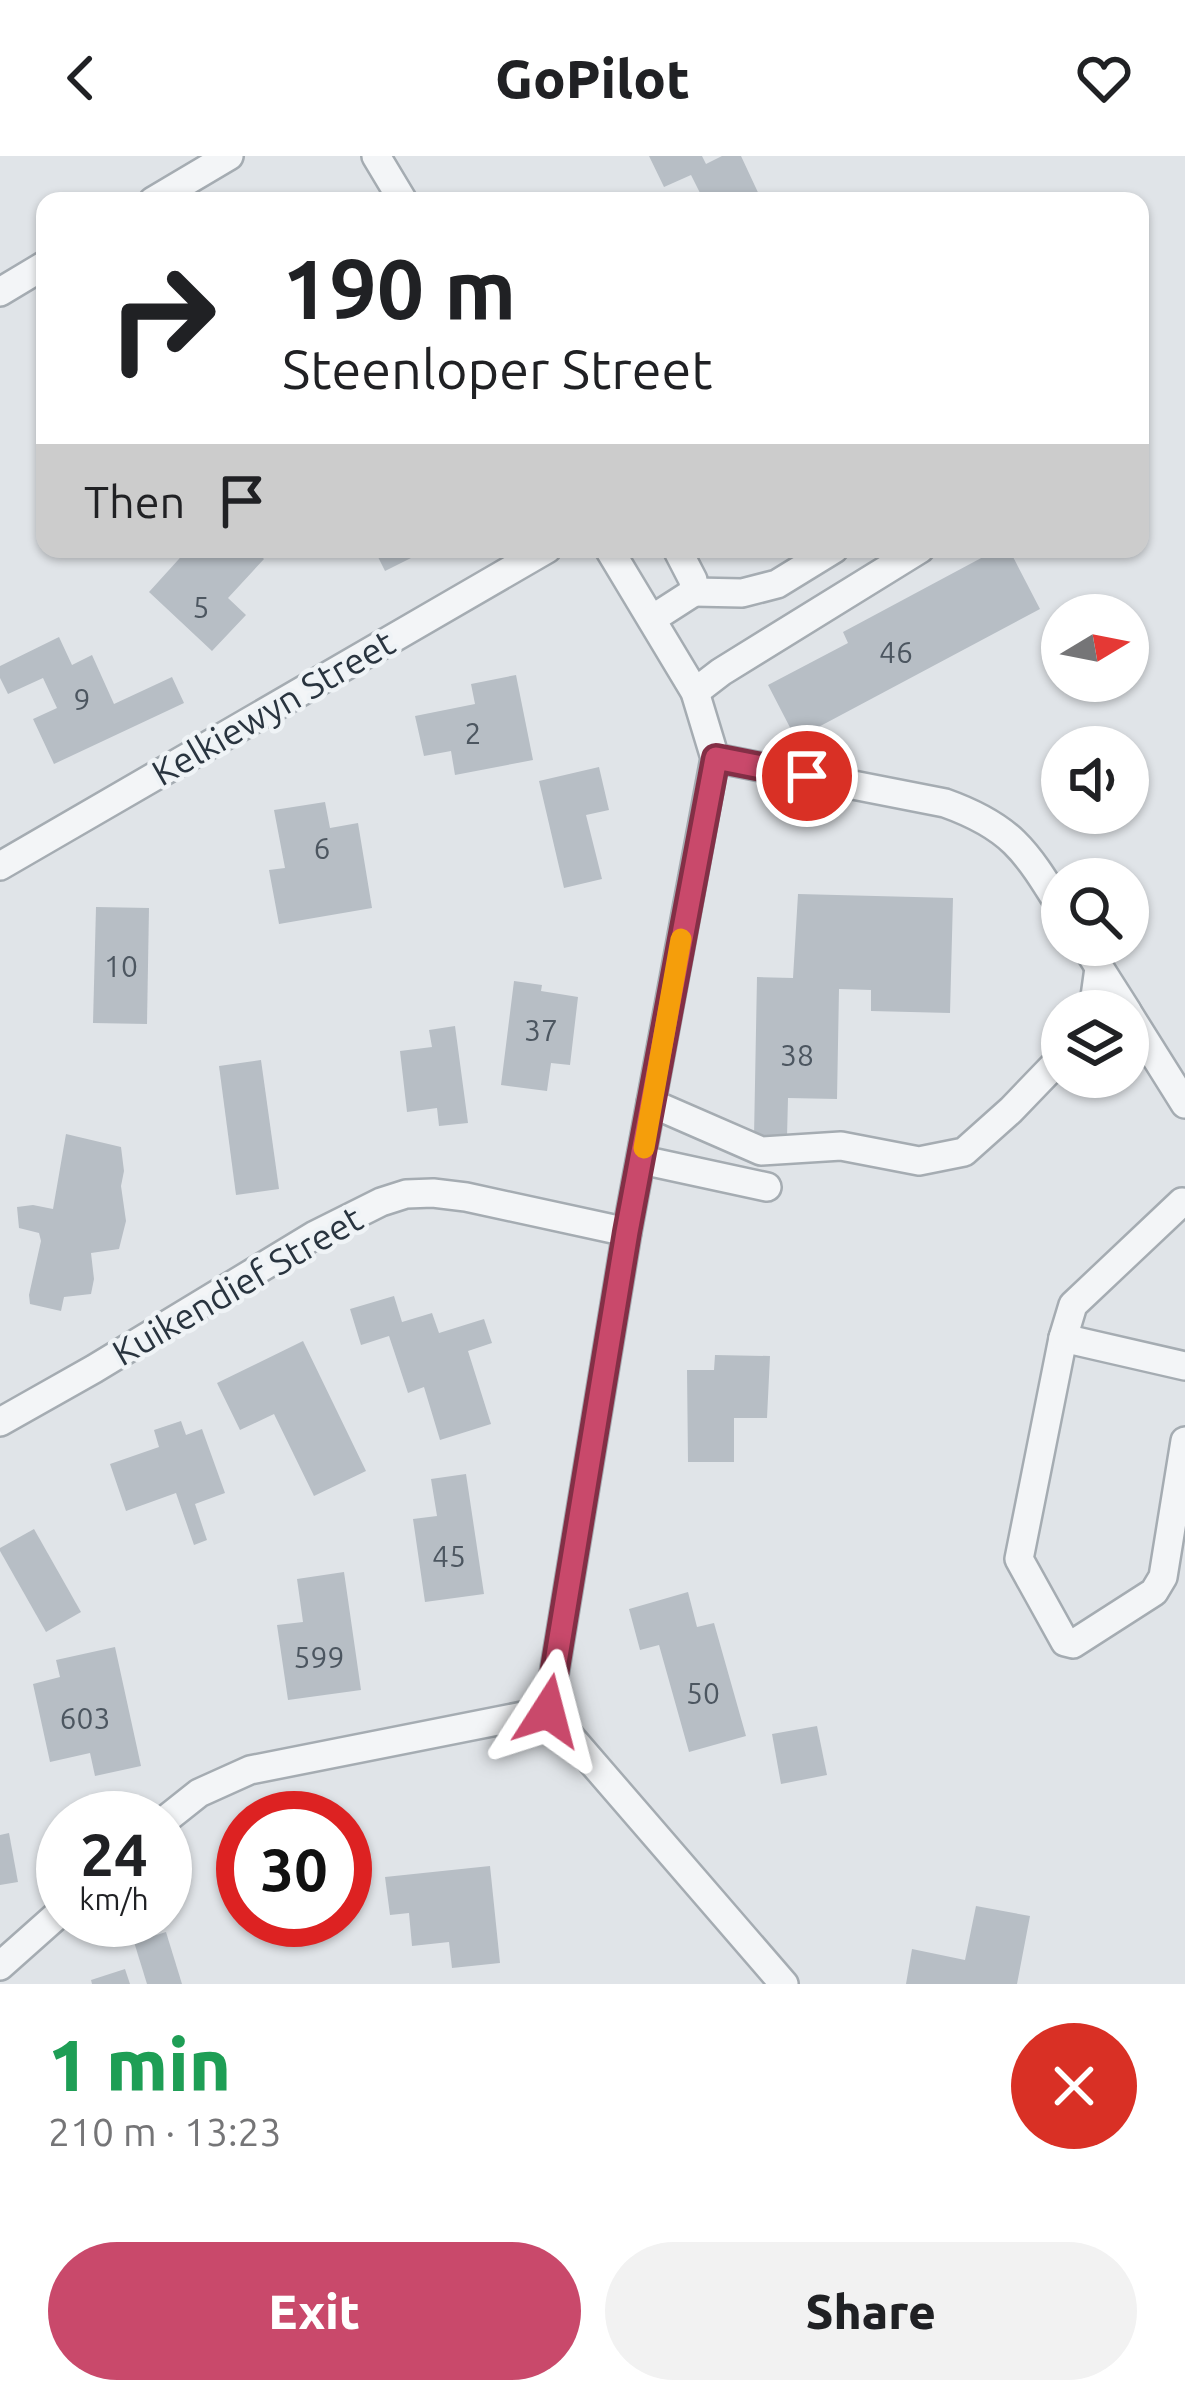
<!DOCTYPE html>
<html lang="en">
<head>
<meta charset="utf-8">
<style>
  body { margin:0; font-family:Ubuntu,sans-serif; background:#f2f2f2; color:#202124; height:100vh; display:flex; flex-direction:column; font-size:45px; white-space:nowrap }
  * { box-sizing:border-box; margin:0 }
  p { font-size:39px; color:#757577 }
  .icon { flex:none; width:66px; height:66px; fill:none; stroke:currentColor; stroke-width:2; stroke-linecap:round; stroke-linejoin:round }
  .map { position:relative; height:1828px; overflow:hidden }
  .drawer { display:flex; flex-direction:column; background:#fff; flex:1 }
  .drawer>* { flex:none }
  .top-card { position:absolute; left:36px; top:36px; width:1113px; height:366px; border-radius:24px; box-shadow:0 3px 9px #0004; background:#fff; color:#202124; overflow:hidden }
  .needle { width:78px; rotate:80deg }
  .controls { position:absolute; left:1041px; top:438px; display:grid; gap:24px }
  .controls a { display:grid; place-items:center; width:108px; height:108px; border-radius:50%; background:#fff; box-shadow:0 3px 9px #0004; font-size:60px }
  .speed { position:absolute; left:36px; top:1635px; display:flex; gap:24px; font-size:60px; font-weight:700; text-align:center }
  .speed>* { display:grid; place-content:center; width:156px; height:156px; border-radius:50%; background:#fff; box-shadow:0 3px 9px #0004; line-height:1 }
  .speed small { font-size:30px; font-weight:400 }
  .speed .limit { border:18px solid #d22; background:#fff; color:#111 }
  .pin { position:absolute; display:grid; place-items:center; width:102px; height:102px; color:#fff; margin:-51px; border:6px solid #fff; border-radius:50%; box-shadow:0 3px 12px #0007 }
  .me { position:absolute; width:132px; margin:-66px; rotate:9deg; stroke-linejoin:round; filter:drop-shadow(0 0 9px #0008) }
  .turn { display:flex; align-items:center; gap:42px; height:252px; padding:0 48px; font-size:54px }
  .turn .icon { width:156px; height:156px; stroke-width:2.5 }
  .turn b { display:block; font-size:84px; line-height:102px }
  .then { display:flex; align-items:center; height:114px; padding:0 48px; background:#0003; gap:24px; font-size:45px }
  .round { display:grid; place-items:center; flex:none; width:126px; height:126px; border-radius:63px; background:#f2f2f2 }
  .overview { display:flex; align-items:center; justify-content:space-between; height:204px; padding:0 48px }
  h1 { font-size:72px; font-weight:800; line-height:90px; color:#1e9e55 }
  .action { display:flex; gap:24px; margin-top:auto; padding:24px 48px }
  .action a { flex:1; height:138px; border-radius:72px; background:#c9496b; color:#fff; font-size:48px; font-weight:800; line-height:138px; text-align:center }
  .action a+a { background:#f2f2f2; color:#202124 }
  header { display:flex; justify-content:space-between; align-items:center; height:156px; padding:0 48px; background:#fff; font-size:54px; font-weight:800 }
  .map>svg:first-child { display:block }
  .building { fill:#b7bec5 }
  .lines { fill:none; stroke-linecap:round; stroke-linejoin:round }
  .street-casing { stroke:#a5acb2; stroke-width:32 }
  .street { stroke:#f3f5f7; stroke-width:27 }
  .route-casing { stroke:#832f46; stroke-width:30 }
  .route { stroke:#c9496b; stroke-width:21 }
  .slow { stroke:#f59e0b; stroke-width:21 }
  .labels { text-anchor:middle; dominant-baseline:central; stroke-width:9; stroke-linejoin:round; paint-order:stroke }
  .number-label { font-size:30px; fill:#4c5660 }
  .street-label { font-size:36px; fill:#29343f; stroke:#eff3f6 }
</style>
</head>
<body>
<header><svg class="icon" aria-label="back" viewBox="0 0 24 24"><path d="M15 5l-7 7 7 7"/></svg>GoPilot<svg class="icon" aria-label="heart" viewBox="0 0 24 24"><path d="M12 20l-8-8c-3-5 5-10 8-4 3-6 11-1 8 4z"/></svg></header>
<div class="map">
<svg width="1185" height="1828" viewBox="0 0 1185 1828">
  <rect width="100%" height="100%" fill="#e0e4e8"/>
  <g class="building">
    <polygon points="649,0 702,0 706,8 722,0 741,0 762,45 704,45 691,19 664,31"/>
    <polygon points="188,393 254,393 264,403 228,442 246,459 212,495 149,436"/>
    <polygon points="374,393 429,393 385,415"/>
    <polygon points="998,393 1019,393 1011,397 1040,453 796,583 768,529 848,487 843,476"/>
    <polygon points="59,481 72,509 92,499 114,548 172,521 184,547 54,608 33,563 57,552 43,522 8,538 0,522 0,510"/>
    <polygon points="516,519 533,604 455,619 451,595 424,600 415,560 475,548 471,528"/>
    <polygon points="599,611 609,654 586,659 602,723 564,732 539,625"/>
    <polygon points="325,646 330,672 358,667 372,752 279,768 269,714 285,712 274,654"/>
    <polygon points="798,738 953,742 950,857 871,855 871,834 839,833 837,943 788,942 787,981 754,981 757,821 793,822"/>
    <polygon points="96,751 149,752 147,868 93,867"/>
    <polygon points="514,825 542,829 541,835 578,841 570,909 551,907 547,935 501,929"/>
    <polygon points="455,870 468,967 439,970 437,952 407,956 400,895 432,891 429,874"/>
    <polygon points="261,904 279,1033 236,1039 219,910"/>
    <polygon points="66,978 121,991 124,1015 121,1030 126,1065 119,1093 91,1097 94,1123 91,1138 64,1141 61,1155 30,1148 29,1139 41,1085 39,1077 19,1072 17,1051 33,1049 53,1053"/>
    <polygon points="394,1140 402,1166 432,1157 439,1177 484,1163 492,1187 468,1195 491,1268 440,1284 424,1231 408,1237 389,1180 361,1189 350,1153"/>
    <polygon points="303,1185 366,1315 314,1340 274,1258 240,1274 217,1227"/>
    <polygon points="715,1199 770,1200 767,1262 734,1262 734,1306 688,1306 687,1214 714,1214"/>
    <polygon points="181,1265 186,1279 202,1273 225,1337 195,1348 207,1384 194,1389 176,1337 126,1355 110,1308 159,1291 154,1274"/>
    <polygon points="466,1318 484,1438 425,1446 413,1363 437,1360 431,1323"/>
    <polygon points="34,1373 81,1456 46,1476 0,1395 0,1392"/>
    <polygon points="344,1416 361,1534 288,1544 277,1469 303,1466 297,1423"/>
    <polygon points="688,1436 697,1471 714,1467 746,1580 689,1596 659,1489 640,1494 629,1453"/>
    <polygon points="115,1491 141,1610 95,1620 90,1597 50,1606 33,1528 60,1521 56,1504"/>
    <polygon points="817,1570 827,1619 781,1628 772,1578"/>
    <polygon points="9,1677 18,1726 0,1729 0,1679"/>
    <polygon points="490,1710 500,1807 452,1812 449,1786 412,1790 409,1757 390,1759 385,1721"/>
    <polygon points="976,1750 1030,1760 1017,1828 906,1828 912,1793 965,1804"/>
    <polygon points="166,1776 182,1828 147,1828 134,1786"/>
    <polygon points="125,1813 130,1828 92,1828 91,1824"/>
  </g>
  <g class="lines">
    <defs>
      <g id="street">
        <polyline points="376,0 403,45"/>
        <polyline points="153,45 229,0"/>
        <polyline points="0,136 45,109"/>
        <polyline points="609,393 695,536 715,602 627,1076 548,1555 784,1828"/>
        <polyline points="694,436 742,437 777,428 834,393"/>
        <polyline points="652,463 694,436 693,424 677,393"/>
        <polyline points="695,536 721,516 920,393"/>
        <path d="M715,602L945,647C1012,671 1026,695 1062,753"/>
        <polyline points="0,710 547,393"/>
        <polyline points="1085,789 1127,855"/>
        <polyline points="1093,855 1099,812"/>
        <polyline points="1128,857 1185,948"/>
        <polyline points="651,947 761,995 841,990 919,1005 964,996 1011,954 1062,901"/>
        <polyline points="642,1004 767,1031"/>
        <polyline points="1182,1046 1073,1149 1063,1182 1019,1403 1065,1486 1073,1488 1154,1436 1163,1421 1185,1285"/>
        <polyline points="1063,1182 1185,1210"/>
        <polyline points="0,1266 94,1213 315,1079 381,1046 406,1038 433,1037 466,1041 627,1076"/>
        <polyline points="165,1664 199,1637 250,1614 548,1555"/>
        <polyline points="0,1810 63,1754"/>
      </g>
    </defs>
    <use href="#street" class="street-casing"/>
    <use href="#street" class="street"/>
  </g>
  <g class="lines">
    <defs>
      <polyline id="route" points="548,1555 627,1076 716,602 807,620"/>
    </defs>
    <use href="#route" class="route-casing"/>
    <use href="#route" class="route"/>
    <polyline class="slow" points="644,992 681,783"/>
  </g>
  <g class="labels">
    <g class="number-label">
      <text x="201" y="451">5</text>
      <text x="896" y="496">46</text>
      <text x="82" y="543">9</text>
      <text x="473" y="577">2</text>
      <text x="322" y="692">6</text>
      <text x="121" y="810">10</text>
      <text x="541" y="874">37</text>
      <text x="797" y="899">38</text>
      <text x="449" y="1400">45</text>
      <text x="319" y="1501">599</text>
      <text x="703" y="1537">50</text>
      <text x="85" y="1562">603</text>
    </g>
    <g class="street-label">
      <text transform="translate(273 551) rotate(-30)">Kelkiewyn Street</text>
      <text transform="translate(237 1129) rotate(-30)">Kuikendief Street</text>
    </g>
  </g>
</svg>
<div class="controls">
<a><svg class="needle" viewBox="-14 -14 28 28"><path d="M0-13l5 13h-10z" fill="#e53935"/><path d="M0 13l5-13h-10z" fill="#757577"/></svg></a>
<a><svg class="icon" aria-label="sound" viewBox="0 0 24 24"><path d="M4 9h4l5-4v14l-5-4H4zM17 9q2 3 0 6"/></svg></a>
<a><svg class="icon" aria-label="search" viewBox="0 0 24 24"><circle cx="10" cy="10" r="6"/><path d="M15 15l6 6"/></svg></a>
<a><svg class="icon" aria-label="layers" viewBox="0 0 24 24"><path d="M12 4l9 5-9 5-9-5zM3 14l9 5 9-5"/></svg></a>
</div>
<div class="speed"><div>24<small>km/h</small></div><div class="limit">30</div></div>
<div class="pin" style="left:807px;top:620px;background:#d93025"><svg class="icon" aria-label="arrive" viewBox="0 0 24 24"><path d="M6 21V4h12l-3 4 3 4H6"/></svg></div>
<svg class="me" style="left:548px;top:1555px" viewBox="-20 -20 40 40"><path d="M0-17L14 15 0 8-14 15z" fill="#c9496b" stroke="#fff" stroke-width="4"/></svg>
<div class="top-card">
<div class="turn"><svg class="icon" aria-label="right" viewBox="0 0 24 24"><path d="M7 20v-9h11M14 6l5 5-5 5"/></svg><div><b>190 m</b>Steenloper Street</div></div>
<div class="then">Then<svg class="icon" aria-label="arrive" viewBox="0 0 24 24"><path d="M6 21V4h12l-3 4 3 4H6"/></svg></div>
</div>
</div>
<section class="drawer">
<div class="overview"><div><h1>1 min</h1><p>210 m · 13:23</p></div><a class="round" style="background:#d93025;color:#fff"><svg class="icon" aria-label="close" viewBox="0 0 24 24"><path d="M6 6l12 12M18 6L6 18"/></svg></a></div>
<div class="action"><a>Exit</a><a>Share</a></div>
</section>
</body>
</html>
